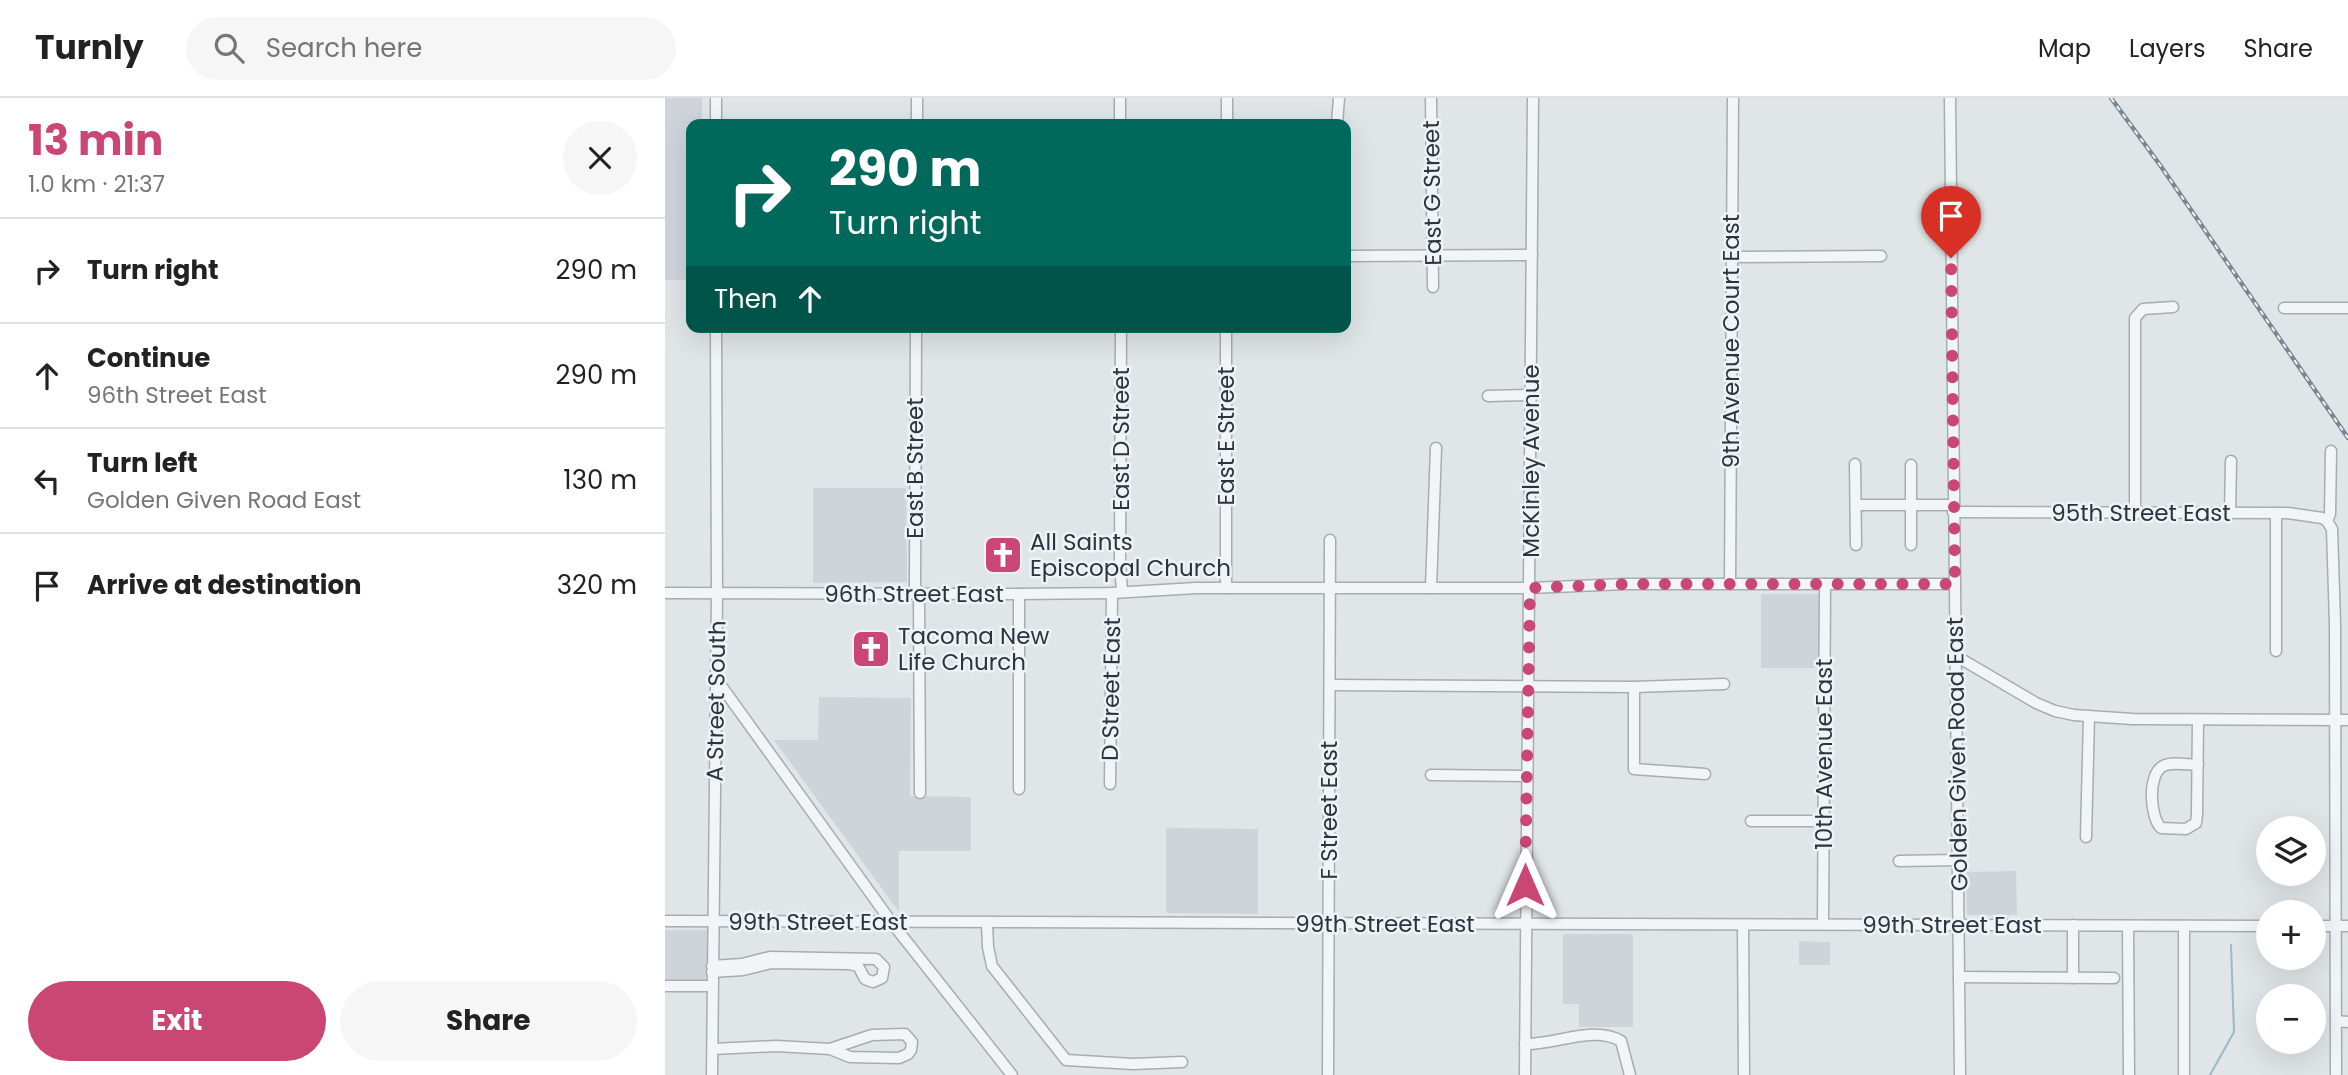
<!DOCTYPE html>
<html lang="en">
<head>
<meta charset="utf-8">
<style>
  body { margin:0; font-family:Poppins,sans-serif; background:#f6f6f6; color:#222; height:100vh; display:flex; flex-direction:column; font-size:26px; white-space:nowrap }
  * { box-sizing:border-box; margin:0 }
  p { font-size:23px; color:#767676 }
  .icon { flex:none; width:38px; height:38px; fill:none; stroke:currentColor; stroke-width:2; stroke-linecap:round; stroke-linejoin:round }
  .map { position:relative; flex:1; overflow:hidden }
  .details { display:flex; flex-direction:column; background:#fff; width:665px }
  .details>* { flex:none }
  .guide { position:absolute; left:21px; top:21px; width:665px; height:214px; border-radius:14px; box-shadow:0 7px 28px #0002; background:#00695c; color:#fff; overflow:hidden }
  .controls { position:absolute; left:1591px; top:718px; display:grid; gap:14px }
  .controls a { display:grid; place-items:center; width:70px; height:70px; border-radius:50%; background:#fff; box-shadow:0 7px 28px #0002; font-size:35px }
  .pin { position:absolute; display:grid; place-items:center; width:60px; height:60px; color:#fff; margin:-72px -30px; border-radius:50% 50% 50% 0; rotate:-45deg; box-shadow:0 0 7px #0007 }
  .pin .icon { rotate:45deg }
  .me { position:absolute; width:77px; margin:-38px; rotate:0deg; stroke-linejoin:round; filter:drop-shadow(0 0 5px #0008) }
  .turn { display:flex; align-items:center; gap:24px; height:147px; padding:0 28px; font-size:32px }
  .turn .icon { width:91px; height:91px; stroke-width:2.5 }
  .turn b { display:block; font-size:49px; line-height:60px }
  .then { display:flex; align-items:center; height:66px; padding:0 28px; background:#0003; gap:14px; font-size:26px }
  .round { display:grid; place-items:center; flex:none; width:74px; height:74px; border-radius:37px; background:#f6f6f6 }
  .overview { display:flex; align-items:center; justify-content:space-between; height:119px; padding:0 28px }
  h1 { font-size:42px; font-weight:700; line-height:52px; color:#cb4773 }
  .button { display:flex; gap:14px; margin-top:auto; padding:14px 28px }
  .button a { flex:1; height:80px; border-radius:42px; background:#cb4773; color:#fff; font-size:28px; font-weight:700; line-height:80px; text-align:center }
  .button a+a { background:#f6f6f6; color:#222 }
  ul { padding:0; list-style:none }
  li { display:flex; align-items:center; gap:21px; height:105px; padding:0 28px; border-top:2px solid #e0e0e0 }
  li div { flex:1 }
  li b { display:block; font-size:26px }
  li em { font-style:normal }
  header { display:flex; align-items:center; gap:42px; box-sizing:border-box; height:98px; padding:0 35px; background:#fff; border-bottom:2px solid #e0e0e0 }
  header strong { font-size:33px }
  nav { display:flex; gap:38px; margin-inline-start:auto; font-size:24px }
  .search { width:490px; height:63px; background:#f6f6f6; display:flex; align-items:center; gap:18px; box-sizing:border-box; padding:0 24px; border-radius:38px; color:#767676; font-size:26px }
  main { display:flex; flex:1; min-height:0 }
  .map>svg:first-child { display:block }
  .built { fill:#ced4da }
  .lines { fill:none; stroke-linecap:round; stroke-linejoin:round }
  .stream { stroke:#9bb9c8; stroke-width:2 }
  .minor-casing { stroke:#a5adb2; stroke-width:13 }
  .minor { stroke:#f2f5f7; stroke-width:10 }
  .rail-casing { stroke:#798792; stroke-width:4.5 }
  .rail { stroke:#eff3f6; stroke-width:2; stroke-dasharray:5; stroke-linecap:butt }
  .route { stroke:#cb4773; stroke-width:12; stroke-dasharray:0 21.6 }
  .labels { text-anchor:middle; dominant-baseline:central; stroke-width:5; stroke-linejoin:round; paint-order:stroke }
  .street-label { font-size:23px; fill:#29353f; stroke:#eff3f6 }
  .poi-label { font-size:23px; fill:#29353f; stroke:#eff3f6; text-anchor:start }
</style>
</head>
<body>
<header>
<strong>Turnly</strong>
<div class="search"><svg class="icon" aria-label="search" viewBox="0 0 24 24"><circle cx="10" cy="10" r="6"/><path d="M15 15l6 6"/></svg>Search here</div>
<nav><a>Map</a><a>Layers</a><a>Share</a></nav>
</header>
<main>
<section class="details">
<div class="overview"><div><h1>13 min</h1><p>1.0 km · 21:37</p></div><a class="round"><svg class="icon" aria-label="close" viewBox="0 0 24 24"><path d="M6 6l12 12M18 6L6 18"/></svg></a></div>
<ul>
<li><svg class="icon" aria-label="right" viewBox="0 0 24 24"><path d="M7 20v-9h11M14 6l5 5-5 5"/></svg><div><b>Turn right</b></div><em>290 m</em></li>
<li><svg class="icon" aria-label="ahead" viewBox="0 0 24 24"><path d="M12 20V5M6 11l6-6 6 6"/></svg><div><b>Continue</b><p>96th Street East</p></div><em>290 m</em></li>
<li><svg class="icon" aria-label="left" viewBox="0 0 24 24"><path d="M17 20v-9H6M10 6l-5 5 5 5"/></svg><div><b>Turn left</b><p>Golden Given Road East</p></div><em>130 m</em></li>
<li><svg class="icon" aria-label="arrive" viewBox="0 0 24 24"><path d="M6 21V4h12l-3 4 3 4H6"/></svg><div><b>Arrive at destination</b></div><em>320 m</em></li>
</ul>
<div class="button"><a>Exit</a><a>Share</a></div>
</section>
<div class="map">
<svg width="1683" height="977" viewBox="0 0 1683 977">
  <rect width="100%" height="100%" fill="#e0e5e8"/>
  <g class="built">
    <polygon points="0,0 37,0 37,26 26,26 26,182 0,182"/>
    <polygon points="148,390 241,390 242,484 148,485"/>
    <rect x="1096" y="496" width="58" height="74"/>
    <polygon points="154,599 246,600 245,698 306,699 306,753 234,753 234,814 109,642 153,642"/>
    <polygon points="501,730 593,731 593,816 501,815"/>
    <polygon points="1351,773 1352,817 1302,817 1301,774"/>
    <rect x="0" y="832" width="43" height="50"/>
    <polygon points="898,836 968,836 968,929 914,929 914,906 898,906"/>
    <polygon points="1134,843 1165,844 1165,867 1134,867"/>
  </g>
  <g class="lines">
    <polyline class="stream" points="1545,977 1569,934 1566,847"/>
    <defs>
      <g id="minor">
        <polyline points="51,0 51,26"/>
        <polyline points="252,0 252,26"/>
        <polyline points="455,0 455,26"/>
        <polyline points="766,0 768,189"/>
        <polyline points="1285,0 1295,977"/>
        <polyline points="562,26 562,0"/>
        <polyline points="672,26 674,0"/>
        <polyline points="681,158 867,157"/>
        <polyline points="1066,159 1216,158"/>
        <polyline points="1619,210 1683,210"/>
        <polyline points="251,229 250,488 254,496 255,695"/>
        <polyline points="456,229 455,464 457,494"/>
        <polyline points="561,229 561,490"/>
        <polyline points="823,298 866,297"/>
        <polyline points="1666,353 1665,416 1662,423 1667,431 1670,525 1671,977"/>
        <polyline points="1190,366 1191,447"/>
        <polyline points="1246,367 1246,447"/>
        <polyline points="1191,407 1288,407"/>
        <polyline points="1288,414 1623,415 1657,420 1662,423"/>
        <polyline points="1611,415 1611,553"/>
        <polyline points="1470,416 1470,220 1478,211 1508,209"/>
        <polyline points="1565,416 1566,363"/>
        <polyline points="1065,486 1068,0"/>
        <polyline points="766,490 771,350"/>
        <polyline points="0,495 354,496 447,495 531,490 865,490 960,486 1290,486"/>
        <polyline points="1291,558 1371,605 1390,613 1409,617 1467,621 1683,622"/>
        <polyline points="52,582 227,825 347,977"/>
        <polyline points="665,587 969,589 1059,586"/>
        <polyline points="969,589 969,671 1040,676"/>
        <path d="M1533,667C1523,667 1508,663 1498,668C1482,677 1485,719 1496,730L1521,731L1531,725L1532,716L1533,622"/>
        <polyline points="766,677 861,678"/>
        <polyline points="445,686 447,495"/>
        <polyline points="354,691 354,496"/>
        <polyline points="1086,723 1159,723"/>
        <polyline points="1421,739 1424,619"/>
        <polyline points="1234,763 1293,762"/>
        <polyline points="0,823 1603,828"/>
        <polyline points="322,826 323,849 327,868 401,962 468,966 517,964"/>
        <polyline points="1158,826 1160,486"/>
        <polyline points="1078,827 1079,977"/>
        <polyline points="1463,828 1464,977"/>
        <polyline points="1519,828 1519,977"/>
        <polyline points="1648,828 1683,828"/>
        <polyline points="47,874 78,872 106,865 184,866 193,868 200,881 208,884 217,880 219,869 211,861 105,859 77,866 47,868"/>
        <polyline points="1294,879 1449,880"/>
        <polyline points="1408,880 1408,827"/>
        <polyline points="0,888 47,888"/>
        <polyline points="1671,923 1683,924"/>
        <path d="M860,946C891,947 928,927 956,943L965,977"/>
        <polyline points="48,951 111,948 165,951 185,959 234,960 243,956 246,952 247,944 240,936 207,937 165,951"/>
        <polyline points="47,977 52,496 51,229"/>
        <polyline points="663,977 665,442"/>
        <polyline points="860,977 868,0"/>
      </g>
    </defs>
    <use href="#minor" class="minor-casing"/>
    <use href="#minor" class="minor"/>
    <defs>
      <polyline id="rail" points="1446,0 1495,67 1683,340"/>
    </defs>
    <use href="#rail" class="rail-casing"/>
    <use href="#rail" class="rail"/>
  </g>
  <g class="lines">
    <polyline class="route" points="860,787 865,490 960,486 1290,486 1286,160"/>
  </g>
  <defs>
    <symbol id="church-square" viewBox="-11 -11 22 22"><rect x="-9" y="-9" width="18" height="18" rx="4" fill="#cb4773" stroke="#eff3f6"/><path d="M-1.2-6h2.4v3.5h3.3v2.4h-3.3V6h-2.4V-.1h-3.3v-2.4h3.3Z" fill="#fff"/></symbol>
  </defs>
  <g fill-rule="evenodd">
    <use href="#church-square" x="316" y="435" width="44" height="44"/>
    <use href="#church-square" x="184" y="529" width="44" height="44"/>
  </g>
  <g class="labels">
    <g class="street-label">
      <text transform="translate(767 95) rotate(-91)">East G Street</text>
      <text transform="translate(1066 243) rotate(-90)">9th Avenue Court East</text>
      <text transform="translate(561 338) rotate(-90)">East E Street</text>
      <text transform="translate(456 341) rotate(-90)">East D Street</text>
      <text transform="translate(866 363) rotate(-90)">McKinley Avenue</text>
      <text transform="translate(250 370) rotate(-90)">East B Street</text>
      <text x="1476" y="415">95th Street East</text>
      <text x="249" y="496">96th Street East</text>
      <text transform="translate(446 591) rotate(-89)">D Street East</text>
      <text transform="translate(51 603) rotate(-89)">A Street South</text>
      <text transform="translate(1159 656) rotate(-90)">10th Avenue East</text>
      <text transform="translate(1292 656) rotate(-91)">Golden Given Road East</text>
      <text transform="translate(664 712) rotate(-90)">F Street East</text>
      <text x="153" y="824">99th Street East</text>
      <text x="720" y="826">99th Street East</text>
      <text x="1287" y="827">99th Street East</text>
    </g>
    <g class="poi-label">
      <text x="365" y="444">All Saints<tspan x="365" dy="26">Episcopal Church</tspan></text>
      <text x="233" y="538">Tacoma New<tspan x="233" dy="26">Life Church</tspan></text>
    </g>
  </g>
</svg>
<div class="controls">
<a><svg class="icon" aria-label="layers" viewBox="0 0 24 24"><path d="M12 4l9 5-9 5-9-5zM3 14l9 5 9-5"/></svg></a>
<a>+</a>
<a>−</a>
</div>
<div class="pin" style="left:1286px;top:160px;background:#d93025"><svg class="icon" aria-label="arrive" viewBox="0 0 24 24"><path d="M6 21V4h12l-3 4 3 4H6"/></svg></div>
<svg class="me" style="left:860px;top:787px" viewBox="-20 -20 40 40"><path d="M0-17L14 15 0 8-14 15z" fill="#cb4773" stroke="#fff" stroke-width="4"/></svg>
<div class="guide">
<div class="turn"><svg class="icon" aria-label="right" viewBox="0 0 24 24"><path d="M7 20v-9h11M14 6l5 5-5 5"/></svg><div><b>290 m</b>Turn right</div></div>
<div class="then">Then<svg class="icon" aria-label="ahead" viewBox="0 0 24 24"><path d="M12 20V5M6 11l6-6 6 6"/></svg></div>
</div>
</div>
</main>
</body>
</html>
